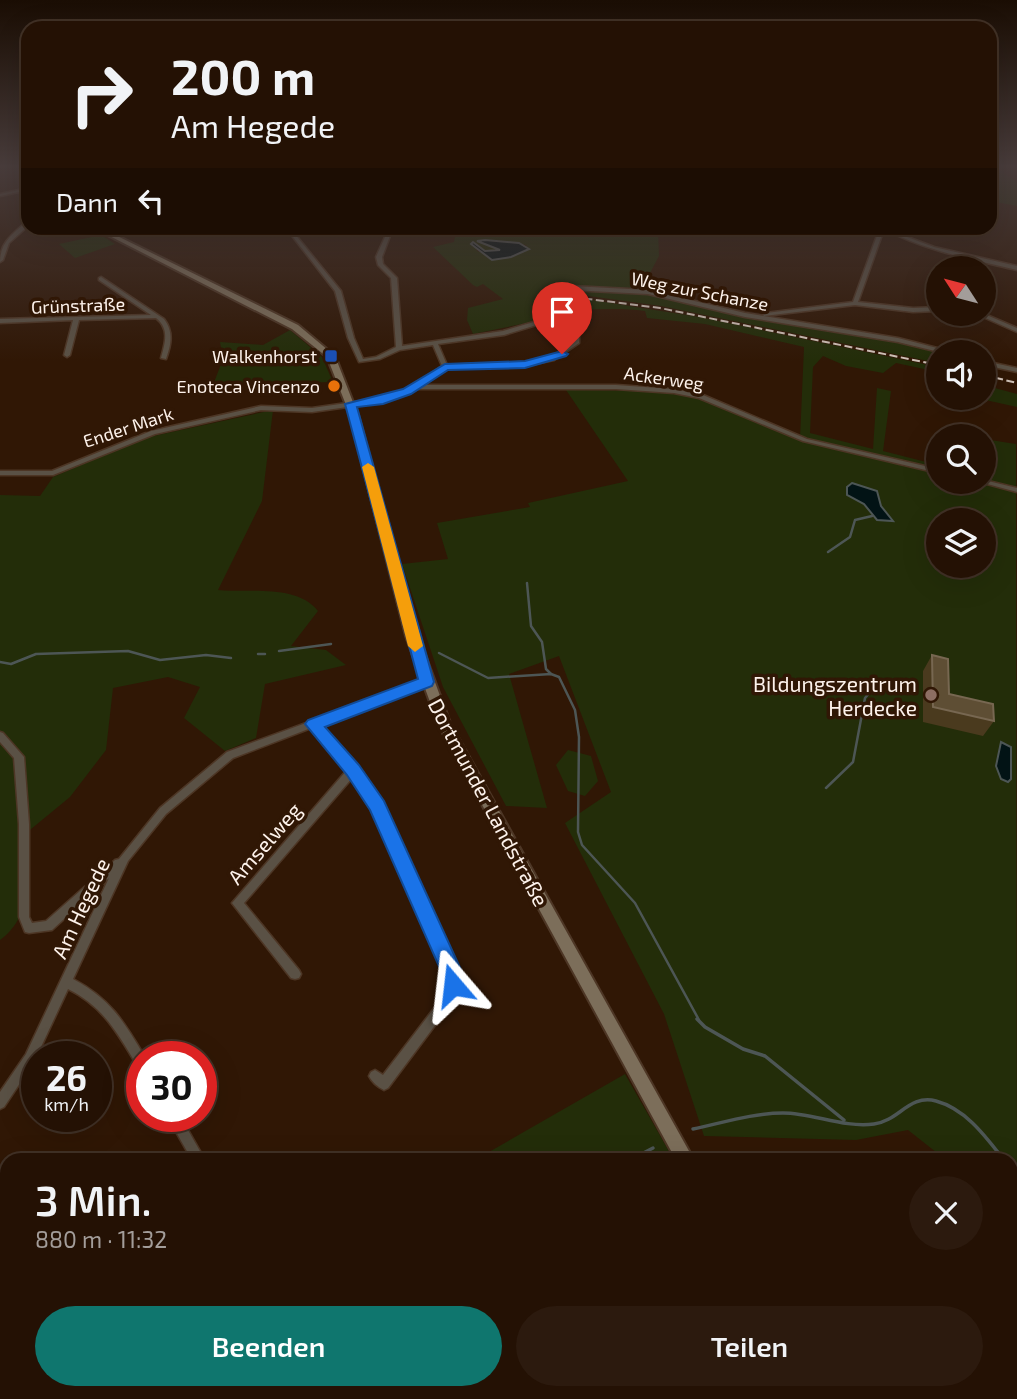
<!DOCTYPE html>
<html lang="de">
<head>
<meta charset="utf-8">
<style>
  body { margin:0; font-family:"Exo 2",sans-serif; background:#2c1a0e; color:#f1f3f6; height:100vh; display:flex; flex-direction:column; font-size:26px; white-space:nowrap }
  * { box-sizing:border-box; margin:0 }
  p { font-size:23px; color:#a39d9a }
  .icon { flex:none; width:38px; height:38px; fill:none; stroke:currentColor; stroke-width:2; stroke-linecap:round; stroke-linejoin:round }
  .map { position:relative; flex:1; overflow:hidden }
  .side { position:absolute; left:0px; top:1153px; width:1018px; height:247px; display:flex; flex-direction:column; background:#241104; border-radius:21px 21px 0 0; box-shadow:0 7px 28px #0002,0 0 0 2px #413126 }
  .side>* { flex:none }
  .banner { position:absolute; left:21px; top:21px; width:976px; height:214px; border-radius:21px; box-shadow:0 7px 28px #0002,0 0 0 2px #413126; background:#241104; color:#f1f3f6; overflow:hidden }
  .needle { width:46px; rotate:306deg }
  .controls { position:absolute; left:926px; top:256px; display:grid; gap:14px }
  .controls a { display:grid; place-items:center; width:70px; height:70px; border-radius:50%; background:#241104; box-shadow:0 7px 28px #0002,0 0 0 2px #413126; font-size:35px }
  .speed { position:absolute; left:21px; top:1041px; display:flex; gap:14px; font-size:35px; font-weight:700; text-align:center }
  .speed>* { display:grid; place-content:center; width:91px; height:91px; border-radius:50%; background:#241104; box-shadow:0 7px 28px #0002,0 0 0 2px #413126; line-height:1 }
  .speed small { font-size:18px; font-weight:400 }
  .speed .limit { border:10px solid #d22; background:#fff; color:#111 }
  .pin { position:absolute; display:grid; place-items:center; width:60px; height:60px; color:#fff; margin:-72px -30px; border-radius:50% 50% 50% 0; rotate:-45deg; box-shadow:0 0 7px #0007 }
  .pin .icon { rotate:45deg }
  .me { position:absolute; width:77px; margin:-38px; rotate:343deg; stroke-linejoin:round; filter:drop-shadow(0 0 5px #0008) }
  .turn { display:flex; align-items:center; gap:24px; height:147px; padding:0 35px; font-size:32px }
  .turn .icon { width:91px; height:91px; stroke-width:2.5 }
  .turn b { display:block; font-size:49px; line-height:60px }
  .then { display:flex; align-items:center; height:66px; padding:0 35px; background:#0003; gap:14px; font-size:26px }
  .round { display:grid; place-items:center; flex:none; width:74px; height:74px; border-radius:37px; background:#2c1a0e }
  .head { display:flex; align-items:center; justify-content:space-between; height:119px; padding:0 35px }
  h1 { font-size:42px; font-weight:600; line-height:52px }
  .action { display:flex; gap:14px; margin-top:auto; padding:14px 35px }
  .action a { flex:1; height:80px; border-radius:42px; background:#0f766e; color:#fff; font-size:28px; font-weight:600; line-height:80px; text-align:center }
  .action a+a { background:#2c1a0e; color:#f1f3f6 }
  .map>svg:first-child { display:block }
  .green { fill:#232d09; fill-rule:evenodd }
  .water { fill:#021315; stroke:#4d5655; stroke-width:2 }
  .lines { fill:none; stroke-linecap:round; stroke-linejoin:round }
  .stream-far1 { stroke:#4d5655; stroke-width:2.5 }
  .stream { stroke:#4d5655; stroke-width:3.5 }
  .street-casing { stroke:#4d3625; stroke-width:3 }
  .secondary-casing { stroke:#4d3625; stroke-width:4 }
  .street { fill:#5a5145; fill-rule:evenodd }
  .secondary { fill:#7c6e5a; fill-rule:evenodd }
  .rail { stroke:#d0c2b8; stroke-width:2; stroke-dasharray:8 3.5; stroke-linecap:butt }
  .wall { fill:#4a3a1e }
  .building { fill:#5e4e34; stroke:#776751; stroke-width:2 }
  .route { fill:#1a73e8; stroke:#114b97; stroke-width:2 }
  .slow { fill:#f59e0b }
  .transit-dot { fill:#1a4fb4; stroke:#301705; stroke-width:2.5 }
  .food-dot { fill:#e8710a; stroke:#301705; stroke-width:2.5 }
  .education-dot { fill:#8d6e63; stroke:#301705; stroke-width:2.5 }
  .labels { text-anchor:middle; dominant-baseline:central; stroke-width:7; stroke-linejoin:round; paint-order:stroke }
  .far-street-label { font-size:18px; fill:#fdf2eb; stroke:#301705 }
  .far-poi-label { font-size:18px; fill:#fdf2eb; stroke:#301705; text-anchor:end }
  .poi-label { font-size:21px; fill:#fdf2eb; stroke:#301705; text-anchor:end }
  .street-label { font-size:21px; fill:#fdf2eb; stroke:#301705 }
</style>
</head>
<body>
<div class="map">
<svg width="1017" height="1399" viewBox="0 0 1017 1399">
  <rect width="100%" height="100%" fill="#301705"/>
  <g class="green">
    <polygon points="991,165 1017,182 1017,206 991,201"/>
    <path d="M485,228H658L659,256L642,288L566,287L559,293L561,313L541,320L473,334L467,320L468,308L503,299L483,284L477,287L473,285L433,247L454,242L455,237L490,232ZM485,240L527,245C504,263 503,260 477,251L475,246L485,251L500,250L477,241Z"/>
    <polygon points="101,235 115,244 75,258 59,244"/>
    <path d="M567,290C619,280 691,306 742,316C807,328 874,334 938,352V363L661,306L574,294L573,297L699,317L938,367V372L896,363L883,373L846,366L823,356L813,367L810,433L873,449L877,388L891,391L883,451L938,465V481H984V439L1016,444L1017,1216L1012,1212V1160H946L908,1130L856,1140L704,1136L664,1014L565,823L611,792L559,656L509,674L547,808L506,806L443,687L402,564L448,559L437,523L530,507L528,503L628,481L566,390L650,391L695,397L800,439L804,347L705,324L647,318L645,311C623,308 603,309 582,310C574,311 568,305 564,299ZM938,520H984V565H938Z"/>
    <polygon points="290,330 322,357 333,382 213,385 223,359 220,342 263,345"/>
    <polygon points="984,385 1017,394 1017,407 972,397 984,397"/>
    <path d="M273,410L262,501L218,590C249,593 297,584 318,611L291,646L326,650L346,665L265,684L256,738L225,751L184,718L200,687L168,677L113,688L106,750L70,797L25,834C25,873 35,915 0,940V495L40,496L53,477L144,438Z"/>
    <polygon points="568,750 591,756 598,781 585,796 568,791 556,765"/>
    <polygon points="625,1074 670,1153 671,1160 475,1160"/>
  </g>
  <g class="water">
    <polygon points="485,240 519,243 529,249 511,257 492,260 471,244 473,242 485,251 500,250 477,241"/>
    <polygon points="852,483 877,491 881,506 893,521 877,520 864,504 847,495 847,487"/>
    <polygon points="1001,742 1011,747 1011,779 1008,782 1001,779 996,766"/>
  </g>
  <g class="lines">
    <g class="stream-far1">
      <polyline points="828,552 850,537 855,520 872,516"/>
      <polyline points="527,583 531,626 542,642 546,669 551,674"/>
      <polyline points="279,651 331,644"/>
      <polyline points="439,653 488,678 551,674 559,677 575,710 579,737 578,832 582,845 635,903 699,1020"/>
      <polyline points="258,654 265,654"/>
      <polyline points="0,662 11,664 36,654 128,651 160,660 206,655 231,658"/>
      <polyline points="826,788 853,762 865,698 876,685"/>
    </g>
    <g class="stream">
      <polyline points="697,1019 705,1027 743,1049 765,1056 844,1120"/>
      <path d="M693,1129C722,1123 753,1113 783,1113C813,1113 843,1128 874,1124C899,1121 909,1094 936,1101C966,1109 986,1137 1004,1160"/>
      <polyline points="630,1160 653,1148"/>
      <polyline points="1012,1171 1017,1178"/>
    </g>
    <defs>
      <g id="street">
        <polygon points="28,188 28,190 0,196 0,194"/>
        <path d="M26,222H28V226L9,243L3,260L0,262C0,242 13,234 26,222Z"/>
        <path d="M286,228H290L341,291L354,338L363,359L376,357L396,347L391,278L378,265L376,257L389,228H393L382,257L383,264L397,278L402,346L503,331L568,312L558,298L562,289L571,286L648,290L745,313L898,338L949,351L950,352H939L898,342L745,317L648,294L571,290L566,291L564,298C575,314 580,323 579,343L554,360L525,366L446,369L423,385H616L674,389L703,395L807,439L938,469V473L803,441L699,398L674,393L616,389H417L383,402L312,412L261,410L155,434L53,475H0V471H52L151,431L261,406L312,408L382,398L414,386L442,366L433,345L400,350L380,359L359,362L348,338L335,291ZM569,315L574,330L573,342L550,358L525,362L447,365L438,344L504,335Z"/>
        <path d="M856,228H888L902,235L934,247L1017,266V270C971,259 926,251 884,229L858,302L913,308L938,307V311L913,312L855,305L764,316L763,315L766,313L853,302L879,230L858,229Z"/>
        <path d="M101,277L164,319C174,332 171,345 166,359L161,358C165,343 170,329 156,318L79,320L70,355L67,357L64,355L73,320L0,323V319L151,315L99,280V278Z"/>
        <polygon points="974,313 982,313 1017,328 1017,332"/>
        <polygon points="984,361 1017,368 1017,372 984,365"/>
        <polygon points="984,480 1017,488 1017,492 976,481 984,481"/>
        <path d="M426,679L430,682L429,684L320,725L356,767L380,803L458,972L456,996L454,1000L388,1088L384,1090C378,1087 372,1082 369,1076L371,1072L375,1070L383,1075L445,994L446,972L373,808L353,777L244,903L299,970L301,974L299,978L295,979L291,978L232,903L347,770L311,728L233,758L166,814L128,861L73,979C111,999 124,1022 145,1057H142V1069L138,1067C118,1034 104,1007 68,989L34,1062L4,1107L0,1109V1092L26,1054L109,878L52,930L29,933L25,932L19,917V824L14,758L0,742V732L3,733L24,757L29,824V917L32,923L46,921L115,860L119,859L160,808L227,752Z"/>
        <polygon points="167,1116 180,1116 205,1160 192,1160"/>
        <polygon points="1012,1322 1017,1324 1017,1341 1012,1338"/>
        <polygon points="7,1343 7,1361 0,1365 0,1347"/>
        <polygon points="418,1393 436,1393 433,1399 415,1399"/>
      </g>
      <g id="secondary">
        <polygon points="94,228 101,228 298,325 335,356 358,415 418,636 450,723 694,1160 676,1160 438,724 406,636 350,415 327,357 292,329"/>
        <polygon points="807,1393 828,1393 830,1399 809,1399"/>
      </g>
    </defs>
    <use href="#street" class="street-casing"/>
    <use href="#secondary" class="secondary-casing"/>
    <use href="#street" class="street"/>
    <use href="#secondary" class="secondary"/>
    <g class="rail">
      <polyline points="573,297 660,308 938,365"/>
      <polyline points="984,375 1017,383"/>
    </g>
  </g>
  <polygon class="wall" points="932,655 949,694 994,721 983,736 923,722 923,671"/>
  <polygon class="building" points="932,655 948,659 949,694 993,704 994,721 933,707"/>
  <linearGradient id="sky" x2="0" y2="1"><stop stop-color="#1a0d03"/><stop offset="0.46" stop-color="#483c3b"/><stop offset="1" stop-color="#483c3b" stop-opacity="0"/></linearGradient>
  <rect width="1017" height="361" fill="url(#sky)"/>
  <polygon class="route" points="562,351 568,354 566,356 525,368 448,370 411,394 383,404 357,407 434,682 432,686 325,727 359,765 384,801 462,972 460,992 453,995 446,992 442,973 370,810 347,775 305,724 308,720 418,679 345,404 403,389 445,364 525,361"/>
  <polygon class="slow" points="368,463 374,467 423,646 415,652 408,646 362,467"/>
  <rect class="transit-dot" x="324" y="349" width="14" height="14" rx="3.5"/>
  <circle class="food-dot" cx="334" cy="386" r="7"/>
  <circle class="education-dot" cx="931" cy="695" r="7"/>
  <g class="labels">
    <g class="far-street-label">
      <text transform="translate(700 291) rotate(11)">Weg zur Schanze</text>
      <text transform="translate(78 305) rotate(-2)">Grünstraße</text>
      <text transform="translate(664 378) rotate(8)">Ackerweg</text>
      <text transform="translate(128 427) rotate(-18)">Ender Mark</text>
    </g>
    <g class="far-poi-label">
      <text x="317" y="356">Walkenhorst</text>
      <text x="320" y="386">Enoteca Vincenzo</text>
    </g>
    <g class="poi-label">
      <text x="917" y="683">Bildungszentrum<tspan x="917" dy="24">Herdecke</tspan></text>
    </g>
    <g class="street-label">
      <text transform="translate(489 802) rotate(62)">Dortmunder Landstraße</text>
      <text transform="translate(264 843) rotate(-49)">Amselweg</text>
      <text transform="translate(80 908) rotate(-65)">Am Hegede</text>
    </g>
  </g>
</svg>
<div class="controls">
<a><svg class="needle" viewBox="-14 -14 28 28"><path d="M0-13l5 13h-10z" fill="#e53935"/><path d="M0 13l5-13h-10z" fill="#a39d9a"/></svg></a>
<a><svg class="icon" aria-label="sound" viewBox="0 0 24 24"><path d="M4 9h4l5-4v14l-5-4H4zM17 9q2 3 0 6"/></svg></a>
<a><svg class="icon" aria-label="search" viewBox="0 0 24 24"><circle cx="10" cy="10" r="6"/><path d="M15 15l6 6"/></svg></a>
<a><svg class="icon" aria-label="layers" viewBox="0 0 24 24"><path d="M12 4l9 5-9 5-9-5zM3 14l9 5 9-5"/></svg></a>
</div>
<div class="speed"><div>26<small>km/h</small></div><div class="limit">30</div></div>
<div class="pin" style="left:562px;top:354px;background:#d93025"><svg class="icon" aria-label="arrive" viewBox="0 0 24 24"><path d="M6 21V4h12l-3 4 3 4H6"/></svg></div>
<svg class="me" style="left:453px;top:985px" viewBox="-20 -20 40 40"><path d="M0-17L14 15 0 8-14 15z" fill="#1a73e8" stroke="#fff" stroke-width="4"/></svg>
<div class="banner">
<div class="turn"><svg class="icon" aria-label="right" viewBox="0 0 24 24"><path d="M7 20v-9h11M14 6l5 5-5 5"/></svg><div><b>200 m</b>Am Hegede</div></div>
<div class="then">Dann<svg class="icon" aria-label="left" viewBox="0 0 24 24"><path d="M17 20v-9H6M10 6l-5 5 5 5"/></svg></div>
</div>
<section class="side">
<div class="head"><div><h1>3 Min.</h1><p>880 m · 11:32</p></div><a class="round"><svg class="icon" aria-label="close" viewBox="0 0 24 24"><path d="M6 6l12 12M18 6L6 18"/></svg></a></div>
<div class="action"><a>Beenden</a><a>Teilen</a></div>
</section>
</div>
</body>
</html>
